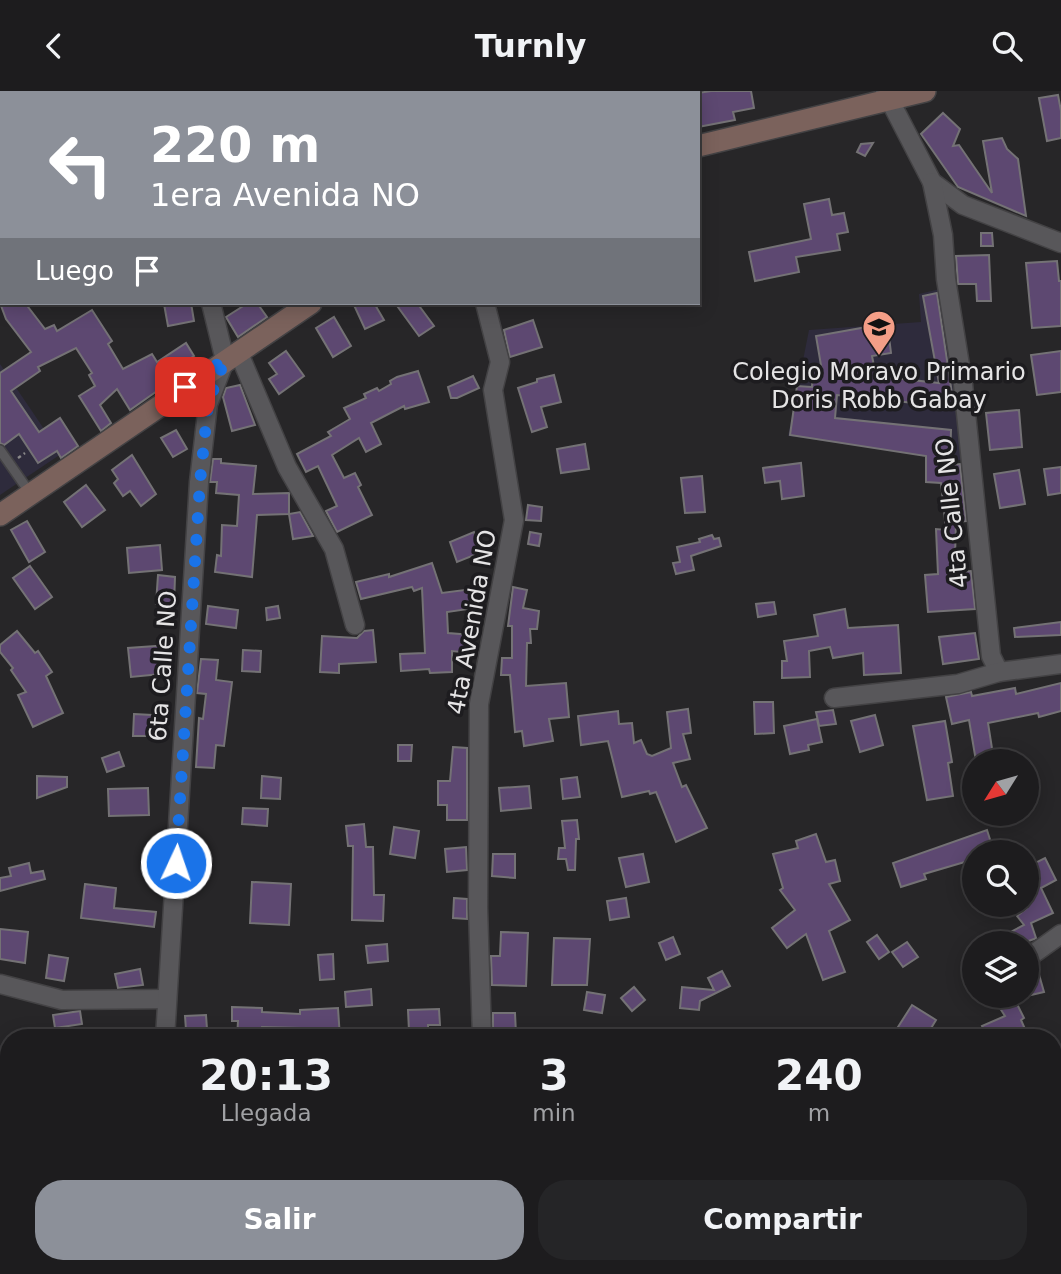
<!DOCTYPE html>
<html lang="es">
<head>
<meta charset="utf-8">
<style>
  body { margin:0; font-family:"DejaVu Sans",sans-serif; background:#252527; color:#f1f3f6; height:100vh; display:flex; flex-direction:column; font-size:26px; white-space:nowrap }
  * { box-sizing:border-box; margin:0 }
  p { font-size:23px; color:#a0a1a4 }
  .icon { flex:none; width:38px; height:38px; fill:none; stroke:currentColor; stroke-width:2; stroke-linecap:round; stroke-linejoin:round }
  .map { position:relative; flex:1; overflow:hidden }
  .drawer { position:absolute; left:0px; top:938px; width:1062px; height:245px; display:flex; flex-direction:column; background:#1d1c1e; border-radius:28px 28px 0 0; box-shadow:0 4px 18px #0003,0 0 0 2px #3b3a3c }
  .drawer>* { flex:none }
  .top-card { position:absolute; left:0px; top:0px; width:700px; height:214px; box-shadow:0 4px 18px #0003,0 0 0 2px #3b3a3c; background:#8c9099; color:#fff; overflow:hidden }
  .needle { width:46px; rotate:233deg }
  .buttons { position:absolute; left:962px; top:658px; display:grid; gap:14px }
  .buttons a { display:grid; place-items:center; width:77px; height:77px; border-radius:50%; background:#1d1c1e; box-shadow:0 4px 18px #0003,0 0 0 2px #3b3a3c; font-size:35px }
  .pin { position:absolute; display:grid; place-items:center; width:60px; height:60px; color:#fff; margin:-30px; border-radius:14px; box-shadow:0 4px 10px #0006 }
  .me { position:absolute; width:77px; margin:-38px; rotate:3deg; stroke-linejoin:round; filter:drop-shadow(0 0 5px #0008) }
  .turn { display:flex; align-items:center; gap:24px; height:147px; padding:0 35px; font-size:32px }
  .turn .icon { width:91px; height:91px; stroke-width:2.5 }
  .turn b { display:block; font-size:49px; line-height:60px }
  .then { display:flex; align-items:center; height:66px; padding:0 35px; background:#0003; gap:14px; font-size:26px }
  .eta { display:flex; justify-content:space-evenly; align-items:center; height:119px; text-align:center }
  .eta b { font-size:42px; font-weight:800; line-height:49px }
  .primary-button { display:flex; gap:14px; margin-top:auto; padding:14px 35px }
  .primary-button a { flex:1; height:80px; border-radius:28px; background:#8c9099; color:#fff; font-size:28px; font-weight:800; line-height:80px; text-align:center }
  .primary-button a+a { background:#252527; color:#f1f3f6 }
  header { display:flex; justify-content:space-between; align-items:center; height:91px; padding:0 35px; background:#1d1c1e; font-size:32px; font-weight:800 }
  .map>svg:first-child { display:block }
  .education { fill:#2e2b3c }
  .building { fill:#5d4871; stroke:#747275; stroke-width:2 }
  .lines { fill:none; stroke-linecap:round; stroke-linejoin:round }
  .lane-casing { stroke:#434244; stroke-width:12 }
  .street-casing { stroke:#434244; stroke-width:21 }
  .secondary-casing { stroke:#434244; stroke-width:24 }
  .path { stroke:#898889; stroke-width:2.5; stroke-dasharray:3.5 3.5; stroke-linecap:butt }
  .lane { stroke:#58575a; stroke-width:9 }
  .street { stroke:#58575a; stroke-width:18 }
  .secondary { stroke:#7b625c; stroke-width:21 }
  .route { stroke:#1a73e8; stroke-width:12; stroke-dasharray:0 21.6 }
  .labels { text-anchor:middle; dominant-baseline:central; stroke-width:7; stroke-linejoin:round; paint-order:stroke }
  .poi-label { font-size:24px; fill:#e5e4e5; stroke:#1d1c1f }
  .street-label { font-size:24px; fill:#e5e4e5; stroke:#1d1c1f }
</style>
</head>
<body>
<header><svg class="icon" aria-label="back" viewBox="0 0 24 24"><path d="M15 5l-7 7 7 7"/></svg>Turnly<svg class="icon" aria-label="search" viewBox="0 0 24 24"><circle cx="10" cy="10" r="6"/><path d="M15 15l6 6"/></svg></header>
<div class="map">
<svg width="1061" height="1183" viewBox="0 0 1061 1183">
  <rect width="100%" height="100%" fill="#272628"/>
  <g class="education">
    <polygon points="940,198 967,370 788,345 809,239 921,231 919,203"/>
    <polygon points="0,273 61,363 0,404"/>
  </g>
  <g class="building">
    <polygon points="711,0 751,0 754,17 733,21 735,29 698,36 698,2"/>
    <polygon points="1058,4 1061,20 1061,47 1047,50 1039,7"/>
    <polygon points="943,22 960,38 953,55 959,54 992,102 983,50 1002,47 1007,58 1018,68 1026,125 958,96 921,43"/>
    <polygon points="873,52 865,65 857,61 861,53"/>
    <polygon points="829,108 832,124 844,122 848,141 837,143 840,159 796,166 799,181 755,190 749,161 811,148 804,113"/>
    <polygon points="981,142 992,142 993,155 981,155"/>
    <polygon points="989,164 991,210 977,210 976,193 958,193 956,165"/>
    <polygon points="1057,170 1059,190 1061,190 1061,235 1032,237 1026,172"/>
    <polygon points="937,202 954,316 837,304 835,327 951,339 950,374 960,373 966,430 956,431 955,466 958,466 959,481 971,480 975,518 928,521 925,484 938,483 936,438 946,439 941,392 926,391 926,365 790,344 797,295 812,296 813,279 822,280 816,245 867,236 869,249 889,246 891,262 872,265 876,285 939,292 923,205"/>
    <polygon points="0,212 25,212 45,238 54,234 57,240 92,219 112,250 108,253 123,278 152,263 157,271 186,252 194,265 162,285 167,293 130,319 117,298 100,314 111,332 101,340 79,305 95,295 89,284 92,282 76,257 38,276 40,280 11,300 39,341 60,327 78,355 61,367 57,360 38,372 19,343 4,354 0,352 0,282 31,261 6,228"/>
    <polygon points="170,212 191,212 194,230 168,235 164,213"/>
    <polygon points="248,212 257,212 267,226 238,246 226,226"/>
    <polygon points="353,212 374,212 384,229 365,238"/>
    <polygon points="395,212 417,212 434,235 419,245"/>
    <polygon points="334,226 351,255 333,266 316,237"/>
    <polygon points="533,229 542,256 510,266 504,239"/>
    <polygon points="286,260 304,285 279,303 269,288 277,283 269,272"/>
    <polygon points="1061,260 1061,301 1037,304 1031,264"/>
    <polygon points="418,280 429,311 405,318 404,315 371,332 381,353 366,361 359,347 332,364 344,387 355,382 361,394 358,396 372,424 337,441 326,420 337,415 318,375 306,381 297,363 331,345 328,341 350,328 344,317 366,307 364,303 377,297 379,300 391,293 390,290 397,286"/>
    <polygon points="554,284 561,311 541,316 547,336 532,341 518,297 537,291 537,288"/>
    <polygon points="473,285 479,297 457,307 451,307 448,296"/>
    <polygon points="240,294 255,334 232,340 223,306 226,297"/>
    <polygon points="1019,319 1022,356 990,359 986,322"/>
    <polygon points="176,339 187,358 173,366 161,347"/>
    <polygon points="585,353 589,378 561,382 557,358"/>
    <polygon points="132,364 156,403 141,415 130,400 123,405 114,392 118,388 112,379"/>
    <polygon points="213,368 221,368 221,372 256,375 253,403 289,402 289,423 257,424 252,486 215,481 217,464 221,465 222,434 237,435 239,404 216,402 217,391 210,391"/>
    <polygon points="801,372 804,405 782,408 780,390 765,392 763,377"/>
    <polygon points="1061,376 1061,402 1048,404 1044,378"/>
    <polygon points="1019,379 1025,413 1000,417 994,383"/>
    <polygon points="702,385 705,421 685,422 681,387"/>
    <polygon points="86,394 105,419 82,436 64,411"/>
    <polygon points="528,414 542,416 541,430 526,429"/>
    <polygon points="300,421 313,445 293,448 289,423"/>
    <polygon points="27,430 45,461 29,471 11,439"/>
    <polygon points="474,441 482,461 457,471 450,451"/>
    <polygon points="530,441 541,443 539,455 528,453"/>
    <polygon points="712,444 714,448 719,447 721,455 691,465 694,479 676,483 673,472 680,471 677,456 700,451 699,448"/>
    <polygon points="160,454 162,479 129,482 127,457"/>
    <polygon points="432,472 442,502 472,498 475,517 447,521 448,542 472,544 471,562 452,560 452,581 430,582 429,578 401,580 400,563 425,562 422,497 414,500 412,496 361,508 356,491 389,483 389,486"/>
    <polygon points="30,475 52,506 35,518 13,487"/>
    <polygon points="158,484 175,486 174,514 156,513"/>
    <polygon points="513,496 527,499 523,517 539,520 537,538 530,538 531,552 527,552 526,595 566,592 569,626 549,628 553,650 524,655 522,640 515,641 510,584 501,584 502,567 512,567 512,535 508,535"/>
    <polygon points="774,511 776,523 758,526 756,513"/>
    <polygon points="208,515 238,519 236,537 206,533"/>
    <polygon points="278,515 280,527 267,529 266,517"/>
    <polygon points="845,518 848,537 898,534 901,582 864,584 863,562 833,567 830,556 809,560 810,586 782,587 782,570 787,570 784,550 818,545 814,524"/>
    <polygon points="1061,531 1061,544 1015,546 1014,537"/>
    <polygon points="373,539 376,571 339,573 339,582 320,581 322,545 357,547 364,540"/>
    <polygon points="17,540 35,562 38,560 52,581 46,585 63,622 33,636 18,604 26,601 11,579 13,577 0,561 0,554"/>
    <polygon points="975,542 979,568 943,573 939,546"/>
    <polygon points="169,554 171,582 131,586 128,557"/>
    <polygon points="243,559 261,560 260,581 242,580"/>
    <polygon points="201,568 218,569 216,589 232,591 224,655 216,654 214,677 196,676 199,627 203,628 206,603 197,602"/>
    <polygon points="1061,592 1061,620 1039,626 1038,622 988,632 994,670 976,670 969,629 952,633 946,606 971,601 972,605 1015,597 1016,603"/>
    <polygon points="754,611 773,611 774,642 755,643"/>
    <polygon points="688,618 691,642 683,643 690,668 673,672 682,696 686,694 707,737 676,751 656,701 650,703 649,700 622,706 608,650 581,654 578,625 618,620 619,633 632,632 634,652 641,649 647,663 652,665 671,657 667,621"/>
    <polygon points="833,619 836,633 819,635 816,621"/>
    <polygon points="134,623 152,624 152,645 133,645"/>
    <polygon points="875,624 883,654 860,661 851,630"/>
    <polygon points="817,628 822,651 808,654 809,659 790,663 784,635"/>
    <polygon points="945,630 952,671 948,672 953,705 927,709 913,635"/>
    <polygon points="398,654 412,654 411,670 398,670"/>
    <polygon points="453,656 467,657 467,729 447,729 447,714 438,714 438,690 450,690"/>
    <polygon points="119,661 124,675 107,681 102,667"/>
    <polygon points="37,685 67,686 67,696 37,707"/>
    <polygon points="262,685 281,687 280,708 261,707"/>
    <polygon points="577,686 580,706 563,708 561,688"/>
    <polygon points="529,695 531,717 501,720 499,697"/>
    <polygon points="148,697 149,724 109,725 108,698"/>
    <polygon points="243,717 268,718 267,735 242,733"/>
    <polygon points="577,729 579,748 576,748 575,779 568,779 566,768 558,768 559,757 565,757 562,730"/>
    <polygon points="364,733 366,756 373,756 374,804 384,804 383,830 352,829 353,755 348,755 346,735"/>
    <polygon points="394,736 419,740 415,767 390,763"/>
    <polygon points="987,739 994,761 975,761 975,768 924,783 926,788 901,796 893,772"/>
    <polygon points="816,743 826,771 835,769 840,790 829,793 850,829 829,840 845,881 823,889 806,843 787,857 772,837 795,819 780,799 783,797 773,763 798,757 796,750"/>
    <polygon points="466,756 467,779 447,781 445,758"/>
    <polygon points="493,763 515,763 515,787 492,785"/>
    <polygon points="643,763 649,791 626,796 619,767"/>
    <polygon points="1045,767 1056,789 1041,797 1053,822 1031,832 1036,847 1034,848 1023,852 990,852 1024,834 1017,825 1027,817 1027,776"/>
    <polygon points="29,772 31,782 43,780 45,788 0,800 0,787 11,785 9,777"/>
    <polygon points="252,791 291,793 289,834 250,832"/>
    <polygon points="85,793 116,797 114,817 156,821 154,836 81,827"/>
    <polygon points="454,807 467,808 467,828 453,827"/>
    <polygon points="626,807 629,826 610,829 607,810"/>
    <polygon points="0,838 28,841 25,872 0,868"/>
    <polygon points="501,841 528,842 526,895 492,894 491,865 500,865"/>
    <polygon points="877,844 889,861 879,868 867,851"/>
    <polygon points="673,846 680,863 666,869 659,852"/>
    <polygon points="554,847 590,848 587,894 552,894"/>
    <polygon points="907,851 918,866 903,876 892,861"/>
    <polygon points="387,853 388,870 368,872 366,855"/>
    <polygon points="333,863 334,888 320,889 318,864"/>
    <polygon points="49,864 68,867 64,890 46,887"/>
    <polygon points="140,878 143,894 118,897 115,883"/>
    <polygon points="722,880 730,895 700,910 699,919 680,917 682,896 714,899 708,887"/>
    <polygon points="1038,880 1044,901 1027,905 1027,883"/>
    <polygon points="634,896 645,909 632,920 621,907"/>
    <polygon points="371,898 372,914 346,916 345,901"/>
    <polygon points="587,901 605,904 602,922 584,919"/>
    <polygon points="992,905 1013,905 1024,927 1021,929 1029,947 1001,947 999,942 988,947 982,935 1005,925"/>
    <polygon points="912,914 936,929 925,947 891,947"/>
    <polygon points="232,916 262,917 262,921 300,923 300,919 338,917 340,947 306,947 306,941 301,942 301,937 262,936 259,947 237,947 238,930 232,930"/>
    <polygon points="439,918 440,934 428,934 428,940 409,940 408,919"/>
    <polygon points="80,920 82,933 55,937 53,924"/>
    <polygon points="493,922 515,922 516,943 509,943 509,947 493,947"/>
    <polygon points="206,924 207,938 186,939 185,925"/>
  </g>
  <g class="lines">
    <defs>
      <polyline id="lane" points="0,359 30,402"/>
      <g id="street">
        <polyline points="147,0 147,2"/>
        <polyline points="417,0 417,2"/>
        <polyline points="885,0 932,91 963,114 1061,152"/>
        <polyline points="932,91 943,144 946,188 963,293 991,565 999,581"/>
        <polyline points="238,260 287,376 334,458 355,534"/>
        <polyline points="834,607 958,593 999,581 1061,573"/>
        <polyline points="1029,866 1061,843"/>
        <polyline points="0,893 62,909 167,908"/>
        <polyline points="165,947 199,391 208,313 225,269 211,212"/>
        <polyline points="482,947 478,817 479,613 514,429 493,299 500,271 485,212"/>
        <polyline points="548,1174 551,1182 549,1183"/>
        <polyline points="148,1183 149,1174"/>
      </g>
      <g id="secondary">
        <polyline points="174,2 179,0"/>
        <polyline points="698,55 925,0"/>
        <polyline points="0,67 2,67"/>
        <polyline points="0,424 311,212"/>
      </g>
    </defs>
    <use href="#lane" class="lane-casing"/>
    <use href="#street" class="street-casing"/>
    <use href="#secondary" class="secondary-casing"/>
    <polyline class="path" points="18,367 25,362"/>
    <use href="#lane" class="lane"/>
    <use href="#street" class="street"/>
    <use href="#secondary" class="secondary"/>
  </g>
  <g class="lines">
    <polyline class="route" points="176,772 200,391 208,313 225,268 185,296"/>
  </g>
  <defs>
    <symbol id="school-pin" viewBox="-11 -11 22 30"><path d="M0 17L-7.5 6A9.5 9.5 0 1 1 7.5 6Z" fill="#f49e87" stroke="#1d1c1f"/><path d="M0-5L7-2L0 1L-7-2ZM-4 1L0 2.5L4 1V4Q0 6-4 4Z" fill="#111"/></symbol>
  </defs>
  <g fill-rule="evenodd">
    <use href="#school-pin" x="860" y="217" width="38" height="52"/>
  </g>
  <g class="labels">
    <g class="poi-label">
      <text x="879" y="281">Colegio Moravo Primario<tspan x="879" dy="28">Doris Robb Gabay</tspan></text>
    </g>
    <g class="street-label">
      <text transform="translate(952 422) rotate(-96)">4ta Calle NO</text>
      <text transform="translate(472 531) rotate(-80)">4ta Avenida NO</text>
      <text transform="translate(163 575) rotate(-86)">6ta Calle NO</text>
    </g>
  </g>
</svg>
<div class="buttons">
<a><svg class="needle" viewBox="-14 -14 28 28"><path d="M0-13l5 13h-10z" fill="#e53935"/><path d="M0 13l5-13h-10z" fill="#a0a1a4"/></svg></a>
<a><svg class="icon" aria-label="search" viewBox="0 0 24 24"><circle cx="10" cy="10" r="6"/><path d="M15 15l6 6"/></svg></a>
<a><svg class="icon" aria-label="layers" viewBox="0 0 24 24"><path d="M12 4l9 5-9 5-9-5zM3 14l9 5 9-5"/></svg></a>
</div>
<div class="pin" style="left:185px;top:296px;background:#d93025"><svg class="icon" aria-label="arrive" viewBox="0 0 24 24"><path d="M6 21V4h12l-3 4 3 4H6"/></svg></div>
<svg class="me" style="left:176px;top:772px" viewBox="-20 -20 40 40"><circle r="17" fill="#1a73e8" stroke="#fff" stroke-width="3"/><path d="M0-11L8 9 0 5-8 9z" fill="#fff"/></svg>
<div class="top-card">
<div class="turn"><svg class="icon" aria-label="left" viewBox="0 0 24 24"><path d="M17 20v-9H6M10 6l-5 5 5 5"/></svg><div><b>220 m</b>1era Avenida NO</div></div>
<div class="then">Luego<svg class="icon" aria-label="arrive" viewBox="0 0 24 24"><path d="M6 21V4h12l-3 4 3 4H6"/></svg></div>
</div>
<section class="drawer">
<div class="eta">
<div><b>20:13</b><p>Llegada</p></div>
<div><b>3</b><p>min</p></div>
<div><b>240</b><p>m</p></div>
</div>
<div class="primary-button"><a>Salir</a><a>Compartir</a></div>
</section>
</div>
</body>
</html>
